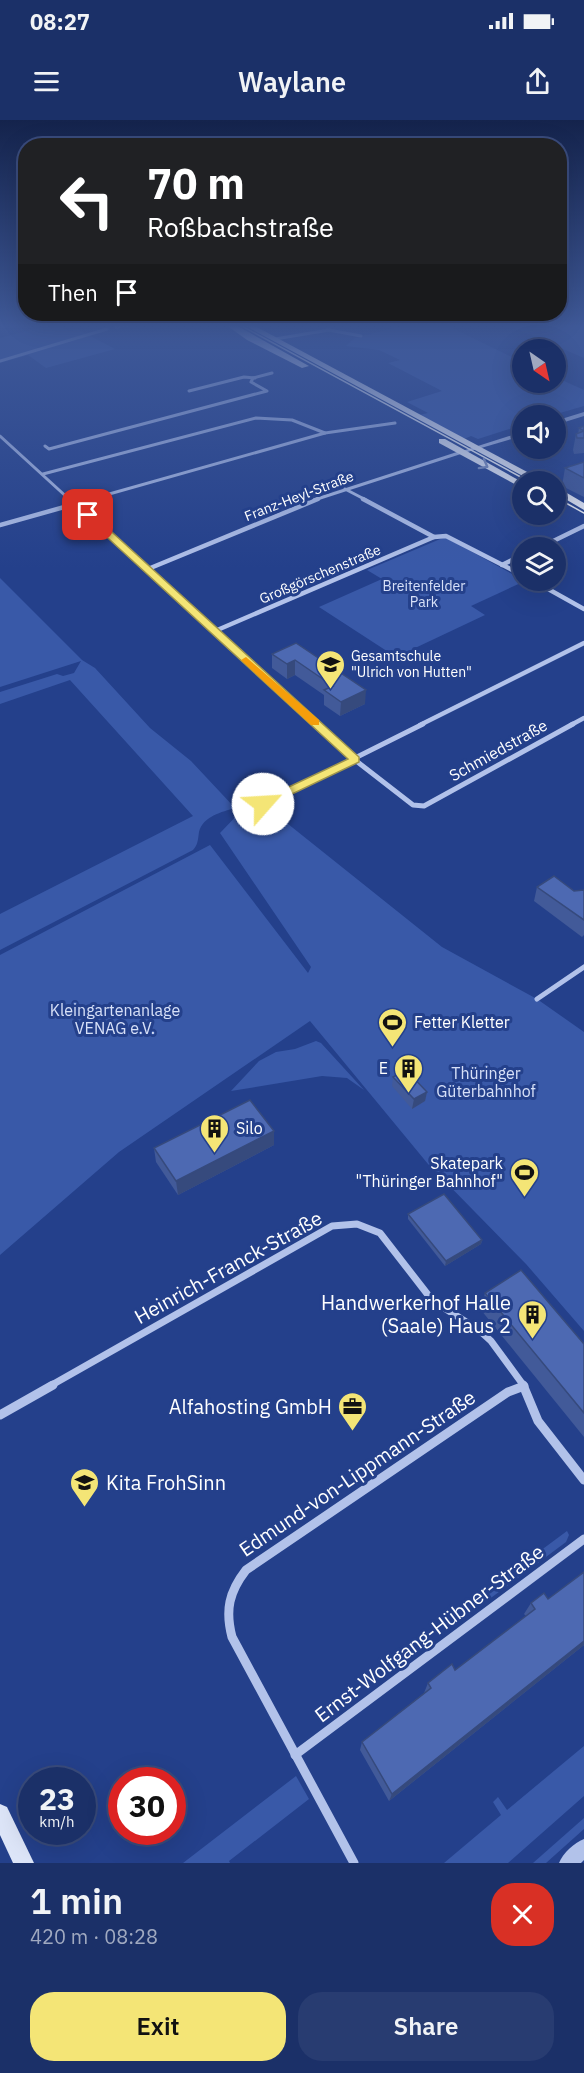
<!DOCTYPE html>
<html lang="en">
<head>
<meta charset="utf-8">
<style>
  body { margin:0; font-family:"IBM Plex Sans",sans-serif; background:#283c71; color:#f1f3f6; height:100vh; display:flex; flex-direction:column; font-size:22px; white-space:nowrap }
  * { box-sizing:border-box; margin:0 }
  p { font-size:20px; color:#a0a9c0 }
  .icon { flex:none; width:33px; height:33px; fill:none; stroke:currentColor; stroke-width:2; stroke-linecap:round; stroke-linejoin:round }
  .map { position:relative; height:1743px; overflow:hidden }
  .details { display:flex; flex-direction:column; background:#1b3068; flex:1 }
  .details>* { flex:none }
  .guide { position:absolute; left:18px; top:18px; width:549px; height:183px; border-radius:24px; box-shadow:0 6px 24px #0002,0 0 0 2px #394b7c; background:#202124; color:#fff; overflow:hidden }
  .needle { width:39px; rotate:146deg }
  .buttons { position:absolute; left:512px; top:219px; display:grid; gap:12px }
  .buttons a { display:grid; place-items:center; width:54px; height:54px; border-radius:50%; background:#1b3068; box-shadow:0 6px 24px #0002,0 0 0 2px #394b7c; font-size:30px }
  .speed { position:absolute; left:18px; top:1647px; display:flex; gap:12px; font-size:30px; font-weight:700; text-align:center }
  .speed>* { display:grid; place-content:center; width:78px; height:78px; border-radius:50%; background:#1b3068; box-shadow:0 6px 24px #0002,0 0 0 2px #394b7c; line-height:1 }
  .speed small { font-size:15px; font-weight:400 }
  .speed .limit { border:9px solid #d22; background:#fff; color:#111 }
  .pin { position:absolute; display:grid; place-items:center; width:51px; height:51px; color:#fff; margin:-26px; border-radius:12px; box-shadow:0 3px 9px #0006 }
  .me { position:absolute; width:66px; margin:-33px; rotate:64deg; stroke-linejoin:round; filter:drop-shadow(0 0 4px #0008) }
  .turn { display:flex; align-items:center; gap:21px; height:126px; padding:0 30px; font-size:27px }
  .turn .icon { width:78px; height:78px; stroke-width:2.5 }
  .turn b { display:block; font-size:42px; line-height:51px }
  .then { display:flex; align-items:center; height:57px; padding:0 30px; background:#0003; gap:12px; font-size:22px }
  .round { display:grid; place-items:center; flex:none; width:63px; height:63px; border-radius:24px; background:#283c71 }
  .headline { display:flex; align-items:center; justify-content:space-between; height:102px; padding:0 30px }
  h1 { font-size:36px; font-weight:600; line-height:45px }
  .action { display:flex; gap:12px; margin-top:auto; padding:12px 30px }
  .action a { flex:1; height:69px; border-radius:24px; background:#f4e576; color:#111; font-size:24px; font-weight:600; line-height:69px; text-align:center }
  .action a+a { background:#283c71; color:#f1f3f6 }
  .status { display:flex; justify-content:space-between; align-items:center; height:42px; padding:0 30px; background:#1b3068; direction:ltr }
  .status svg { height:16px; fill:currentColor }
  header { display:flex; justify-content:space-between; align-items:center; height:78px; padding:0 30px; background:#1b3068; font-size:27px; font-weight:600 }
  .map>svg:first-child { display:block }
  .green { fill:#3959a8 }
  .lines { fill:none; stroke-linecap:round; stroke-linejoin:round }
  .minor-far4 { stroke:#b2c2ea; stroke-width:3 }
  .minor-far3 { stroke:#b2c2ea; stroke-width:4.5 }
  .minor-far2 { stroke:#b2c2ea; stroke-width:5 }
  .minor-far1 { stroke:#b2c2ea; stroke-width:7 }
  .minor { stroke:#b2c2ea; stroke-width:9 }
  .tertiary { fill:#b2c2ea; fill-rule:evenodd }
  .secondary { fill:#dde5f8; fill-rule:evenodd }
  .primary { fill:#f6f8fe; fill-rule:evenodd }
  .tram { stroke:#fff; stroke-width:1.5 }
  .wall { fill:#425a99 }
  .shaded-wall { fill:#364a7d }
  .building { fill:#4d69b2; stroke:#364a7d; stroke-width:1.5 }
  .oneway { stroke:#8293bf }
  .route { fill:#f4e576; stroke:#9f954d; stroke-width:1.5 }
  .slow { fill:#f59e0b }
  .labels { text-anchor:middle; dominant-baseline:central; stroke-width:6; stroke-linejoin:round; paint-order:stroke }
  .far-street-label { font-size:14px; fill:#fff; stroke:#24408b }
  .far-park-label { font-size:14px; fill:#d7e0f8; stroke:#24408b }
  .far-poi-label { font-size:14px; fill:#fff; stroke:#24408b; text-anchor:start }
  .street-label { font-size:16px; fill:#fff; stroke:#24408b }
  .park-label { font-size:16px; fill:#d7e0f8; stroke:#24408b }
  .poi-label { font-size:16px; fill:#fff; stroke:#24408b; text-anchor:start }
  .near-street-label { font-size:20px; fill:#fff; stroke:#24408b }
  .near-poi-label { font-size:20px; fill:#fff; stroke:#24408b; text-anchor:end }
</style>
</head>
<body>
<div class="status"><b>08:27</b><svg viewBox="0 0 49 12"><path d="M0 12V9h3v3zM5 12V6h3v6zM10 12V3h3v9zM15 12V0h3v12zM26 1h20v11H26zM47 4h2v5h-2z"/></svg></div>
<header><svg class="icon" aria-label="menu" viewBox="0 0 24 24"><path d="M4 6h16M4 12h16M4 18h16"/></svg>Waylane<svg class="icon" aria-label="share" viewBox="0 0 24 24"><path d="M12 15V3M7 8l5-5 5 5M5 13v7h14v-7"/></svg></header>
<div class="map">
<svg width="584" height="1743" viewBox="0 0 584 1743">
  <rect width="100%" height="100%" fill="#24408b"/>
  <g class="green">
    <polygon points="54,204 70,211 77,209 115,229 46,248 28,235 0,243 0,218"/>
    <polygon points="409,204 444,204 522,242 522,262 555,262 555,257 584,270 584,286 553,295 522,296 522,305 478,319 471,316 464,319 419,295 428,293 407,282 442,271 388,243 400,240 379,230 346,226 355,218"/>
    <polygon points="505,204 584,204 584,238"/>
    <polygon points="445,417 525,461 471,486 485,495 396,537 319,487 382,459 367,450"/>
    <path d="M0,458L82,540L95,548L150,608L191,641L235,688C222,692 203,696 199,712C198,719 198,725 193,730L0,830V794L193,696L70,560L0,584V572L57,554L63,556L74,553L81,541L0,567Z"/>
    <polygon points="263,684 442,827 537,879 584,912 584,1211 526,1144 428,1044 310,901 119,1032 0,1135 0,835 210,725 308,853 311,847 220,713 243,689"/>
    <polygon points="316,921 321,923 364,970 347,958 322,956 231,971 259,941 276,932 295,929"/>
    <polygon points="567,1411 569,1415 566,1422 480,1486 475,1488 467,1485"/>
    <polygon points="584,1626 584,1676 508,1743 444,1743 501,1695 493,1682 498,1677 507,1690"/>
    <polygon points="296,1656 309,1679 229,1741 230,1743 183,1743"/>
    <polygon points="584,1698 584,1709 546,1743 533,1743"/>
  </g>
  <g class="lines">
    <g class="minor-far4">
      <polyline points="116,207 134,204"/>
      <polyline points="275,219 329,210 361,216"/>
      <polyline points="0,241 107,209"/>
      <polyline points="189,271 244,257 255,258"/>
      <polyline points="0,316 70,380"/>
      <polyline points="45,326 49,329 267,271 251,262 253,258 272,253"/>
      <polyline points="43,354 256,298 292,300 325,313"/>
      <polyline points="345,369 366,380"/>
      <polyline points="88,380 325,313 395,303"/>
      <polyline points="314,380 462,332"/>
    </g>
    <g class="minor-far3">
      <polyline points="69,379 317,605"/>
      <polyline points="363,379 434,417 446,416 522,455"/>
      <polyline points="0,405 93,379"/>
      <polyline points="539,428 584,406"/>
      <polyline points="502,445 522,435"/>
      <polyline points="148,449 318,379"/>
      <polyline points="532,460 584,489"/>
      <polyline points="215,511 434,417"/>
      <polyline points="420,605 584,523"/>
      <polyline points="571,605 584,598"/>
    </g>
    <g class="minor-far2">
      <polyline points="315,604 355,640 413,685 424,686 573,604"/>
      <polyline points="263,684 423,604"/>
      <polyline points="537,879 584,847"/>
    </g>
    <polyline class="minor-far1" points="50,1266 332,1106 357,1104 380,1113 432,1180 480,1211 491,1221 524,1266"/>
    <g class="minor">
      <polyline points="523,1265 538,1301 584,1360"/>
      <polyline points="0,1295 53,1265"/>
      <polyline points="295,1635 584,1419"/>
      <path d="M354,1743L232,1517C225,1490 229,1472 246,1450L508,1272L524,1266"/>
    </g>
    <g class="tertiary">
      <polygon points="584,292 584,296 555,305 555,301"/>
      <polygon points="522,312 522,316 464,333 459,332"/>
      <path d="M584,1719V1740L581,1743H559C563,1733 574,1723 584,1719Z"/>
    </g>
    <polygon class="secondary" points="0,1684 7,1687 34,1743 13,1743 0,1715"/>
    <g class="primary">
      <polygon points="225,204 234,204 309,246 302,248 247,220"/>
      <polygon points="242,204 251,204 546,362 534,362"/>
      <polygon points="439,319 445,319 522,362 522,368 439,323"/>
      <polygon points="555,366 584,383 584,390 555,373"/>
    </g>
    <g class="tram">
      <polyline points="238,204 530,362"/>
      <polyline points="555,377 584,393"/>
    </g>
  </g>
  <g class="wall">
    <polygon points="584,306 584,333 574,334 573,330 576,314 578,314 579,308"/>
    <polygon points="584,342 584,377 562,366 565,348"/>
    <polygon points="296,523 365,584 340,596 324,585 324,575 295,555 287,559 272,548 272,534"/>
    <polygon points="537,767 574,771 584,770 584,815 582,817 534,781"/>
    <polygon points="393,957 427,972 425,981 412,989 392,966"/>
    <polygon points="274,1025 178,1075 156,1042 154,1028"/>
    <polygon points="408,1094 482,1120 481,1124 445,1146 408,1099"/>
    <polygon points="485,1173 584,1224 584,1317 481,1190"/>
    <polygon points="584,1452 584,1525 389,1681 360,1630 362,1622 424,1573 428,1563 455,1550 526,1496 524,1494 531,1483 548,1479"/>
  </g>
  <g class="shaded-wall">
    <polygon points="295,540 295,555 287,559 287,544"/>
    <polygon points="366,570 365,584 340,596 341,582"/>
    <polygon points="427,972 425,981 412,989 414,979"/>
    <polygon points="274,1011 274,1025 178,1075 176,1061"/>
    <polygon points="482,1120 481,1124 445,1146 446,1141"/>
    <polygon points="584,1521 584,1525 389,1681 392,1674"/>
  </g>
  <g class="building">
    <polygon points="584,306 584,311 579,308"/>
    <polygon points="584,311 584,318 577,318 576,314"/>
    <polygon points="584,342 584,358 565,348"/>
    <polygon points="296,523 366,570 341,582 324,570 333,566 295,540 287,544 272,534"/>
    <polygon points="554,756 574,771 584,770 584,800 537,767"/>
    <polygon points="406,950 427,972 414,979 393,957"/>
    <polygon points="250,980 274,1011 176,1061 154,1028"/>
    <polygon points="444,1074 482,1120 446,1141 408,1094"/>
    <polygon points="521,1150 584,1224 584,1293 485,1173"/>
    <polygon points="584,1452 584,1521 392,1674 362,1622 431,1568 428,1563 452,1544 455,1550 535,1489 531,1483 544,1473 548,1479"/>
  </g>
  <defs><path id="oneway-chevron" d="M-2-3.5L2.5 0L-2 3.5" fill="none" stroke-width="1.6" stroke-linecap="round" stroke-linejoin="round" transform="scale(1.5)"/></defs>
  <use class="oneway" href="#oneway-chevron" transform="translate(484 345) rotate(29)"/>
  <linearGradient id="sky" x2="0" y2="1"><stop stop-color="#14234c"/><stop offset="0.46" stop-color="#3f5998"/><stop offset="1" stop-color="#3f5998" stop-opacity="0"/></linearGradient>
  <rect width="584" height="448" fill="url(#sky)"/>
  <polygon class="route" points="85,393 91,393 359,637 359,642 267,686 259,686 259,681 348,639 85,397"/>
  <polygon class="slow" points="246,537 319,600 319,605 311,605 243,542 241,540"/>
  <defs>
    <symbol id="school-pin" viewBox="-11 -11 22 30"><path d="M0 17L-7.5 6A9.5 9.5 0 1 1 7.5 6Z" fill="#f4e576" stroke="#24408b"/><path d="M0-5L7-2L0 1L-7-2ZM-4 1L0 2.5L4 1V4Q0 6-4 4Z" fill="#111"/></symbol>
    <symbol id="stadium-pin" viewBox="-11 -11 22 30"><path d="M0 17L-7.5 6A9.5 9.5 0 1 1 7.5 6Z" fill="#f4e576" stroke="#24408b"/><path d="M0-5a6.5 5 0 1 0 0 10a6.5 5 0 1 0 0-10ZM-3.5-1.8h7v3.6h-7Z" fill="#111"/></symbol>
    <symbol id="building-pin" viewBox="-11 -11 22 30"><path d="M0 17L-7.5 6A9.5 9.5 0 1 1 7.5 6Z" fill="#f4e576" stroke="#24408b"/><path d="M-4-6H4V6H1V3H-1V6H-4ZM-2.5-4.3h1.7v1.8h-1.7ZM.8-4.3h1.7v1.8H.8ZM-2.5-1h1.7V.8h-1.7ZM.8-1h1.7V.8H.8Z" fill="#111"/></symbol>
    <symbol id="office-pin" viewBox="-11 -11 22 30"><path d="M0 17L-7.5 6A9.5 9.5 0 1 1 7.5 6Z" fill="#f4e576" stroke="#24408b"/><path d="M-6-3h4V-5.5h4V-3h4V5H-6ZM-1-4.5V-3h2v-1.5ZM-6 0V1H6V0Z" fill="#111"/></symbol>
  </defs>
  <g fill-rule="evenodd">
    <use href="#school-pin" x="314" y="528" width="33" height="45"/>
    <use href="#stadium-pin" x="376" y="886" width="33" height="45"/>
    <use href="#building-pin" x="392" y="932" width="33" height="45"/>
    <use href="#building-pin" x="198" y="992" width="33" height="45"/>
    <use href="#stadium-pin" x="508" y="1036" width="33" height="45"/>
    <use href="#building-pin" x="516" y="1178" width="33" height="45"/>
    <use href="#office-pin" x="336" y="1270" width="33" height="45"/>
    <use href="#school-pin" x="68" y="1346" width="33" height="45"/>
  </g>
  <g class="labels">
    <g class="far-street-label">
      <text transform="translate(299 376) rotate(-21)">Franz-Heyl-Straße</text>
      <text transform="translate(320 454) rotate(-23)">Großgörschenstraße</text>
    </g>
    <g class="far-park-label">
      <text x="424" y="466">Breitenfelder<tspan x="424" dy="16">Park</tspan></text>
    </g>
    <g class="far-poi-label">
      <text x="351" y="536">Gesamtschule<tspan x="351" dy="16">"Ulrich von Hutten"</tspan></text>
    </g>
    <g class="street-label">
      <text transform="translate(498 630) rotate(-29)">Schmiedstraße</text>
    </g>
    <g class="park-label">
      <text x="115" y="890">Kleingartenanlage<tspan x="115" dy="18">VENAG e.V.</tspan></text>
      <text x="486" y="953">Thüringer<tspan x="486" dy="18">Güterbahnhof</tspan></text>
    </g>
    <g class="poi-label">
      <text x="414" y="902">Fetter Kletter</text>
      <text x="388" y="948" text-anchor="end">E</text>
      <text x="236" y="1008">Silo</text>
      <text x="503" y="1043" text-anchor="end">Skatepark<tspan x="503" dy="18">"Thüringer Bahnhof"</tspan></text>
    </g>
    <g class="near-street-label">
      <text transform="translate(228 1147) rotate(-29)">Heinrich-Franck-Straße</text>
      <text transform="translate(357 1353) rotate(-34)">Edmund-von-Lippmann-Straße</text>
      <text transform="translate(429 1513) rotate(-37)">Ernst-Wolfgang-Hübner-Straße</text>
    </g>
    <g class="near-poi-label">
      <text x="511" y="1182">Handwerkerhof Halle<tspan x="511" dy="23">(Saale) Haus 2</tspan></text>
      <text x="332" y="1286">Alfahosting GmbH</text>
      <text x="106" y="1362" text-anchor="start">Kita FrohSinn</text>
    </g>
  </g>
</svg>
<div class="buttons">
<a><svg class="needle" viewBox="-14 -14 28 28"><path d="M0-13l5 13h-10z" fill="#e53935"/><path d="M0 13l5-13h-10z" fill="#a0a9c0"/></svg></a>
<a><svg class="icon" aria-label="sound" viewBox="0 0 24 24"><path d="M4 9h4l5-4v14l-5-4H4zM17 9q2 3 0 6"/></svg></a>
<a><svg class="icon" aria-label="search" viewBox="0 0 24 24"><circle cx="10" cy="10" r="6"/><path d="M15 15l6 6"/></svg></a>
<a><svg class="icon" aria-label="layers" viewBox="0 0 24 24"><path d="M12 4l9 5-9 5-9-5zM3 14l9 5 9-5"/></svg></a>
</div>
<div class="speed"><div>23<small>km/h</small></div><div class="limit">30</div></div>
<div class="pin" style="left:88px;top:395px;background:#d93025"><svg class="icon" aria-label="arrive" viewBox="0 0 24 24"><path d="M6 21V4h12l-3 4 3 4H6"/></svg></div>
<svg class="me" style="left:263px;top:684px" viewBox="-20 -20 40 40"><circle r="19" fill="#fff"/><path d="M0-13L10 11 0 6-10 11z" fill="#f4e576"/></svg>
<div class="guide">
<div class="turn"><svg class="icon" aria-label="left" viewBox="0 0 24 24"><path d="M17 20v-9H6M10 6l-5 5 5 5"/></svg><div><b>70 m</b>Roßbachstraße</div></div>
<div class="then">Then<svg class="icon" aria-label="arrive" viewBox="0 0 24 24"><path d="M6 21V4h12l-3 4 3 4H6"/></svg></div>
</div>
</div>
<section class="details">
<div class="headline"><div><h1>1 min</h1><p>420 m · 08:28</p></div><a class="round" style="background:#d93025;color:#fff"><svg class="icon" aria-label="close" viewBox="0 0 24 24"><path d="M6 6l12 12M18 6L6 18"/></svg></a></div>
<div class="action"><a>Exit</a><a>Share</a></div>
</section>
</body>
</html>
